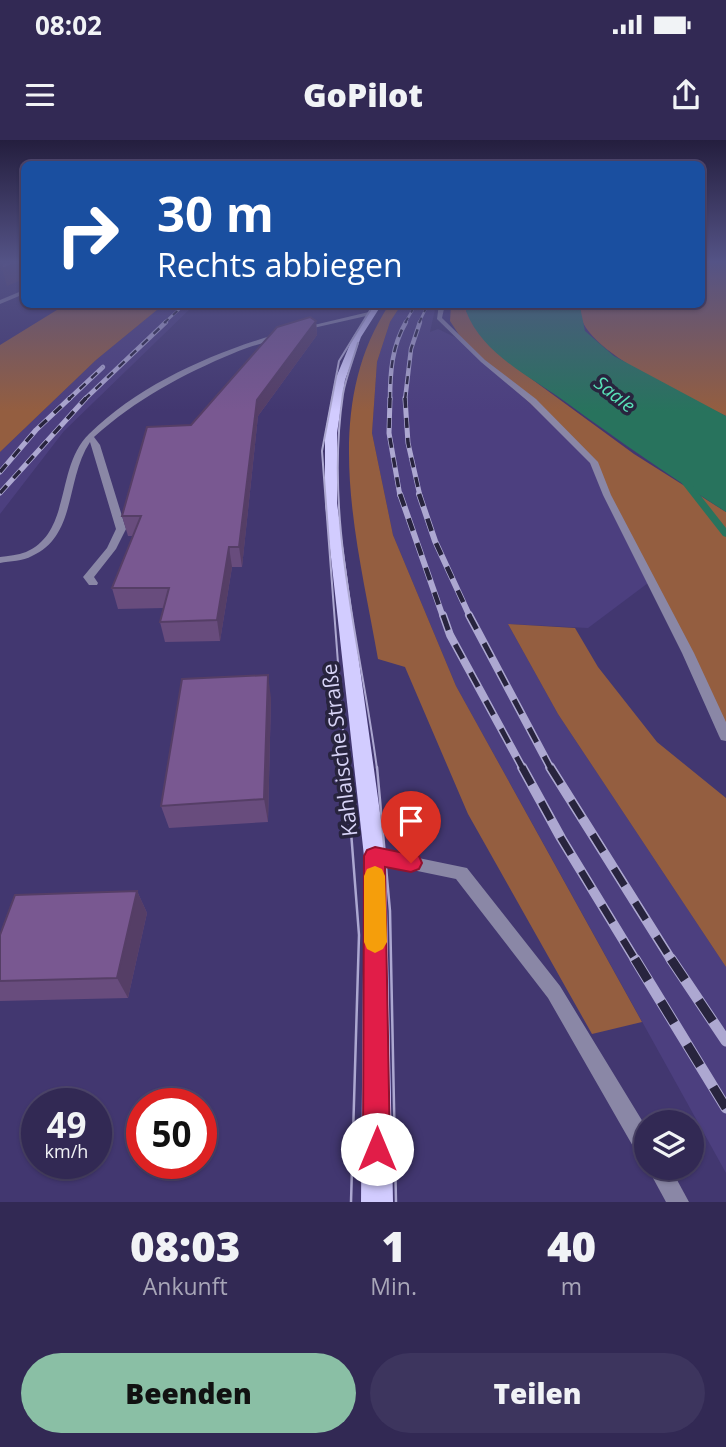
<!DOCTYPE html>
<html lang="de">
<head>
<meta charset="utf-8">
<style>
  body { margin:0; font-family:"Open Sans",sans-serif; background:#3d355e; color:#f1f3f6; height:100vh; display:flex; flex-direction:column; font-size:26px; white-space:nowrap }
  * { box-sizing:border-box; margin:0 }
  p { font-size:23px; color:#a8a6b8 }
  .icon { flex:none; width:38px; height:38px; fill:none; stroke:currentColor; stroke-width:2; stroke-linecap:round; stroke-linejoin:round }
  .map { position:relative; height:1062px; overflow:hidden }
  .panel { display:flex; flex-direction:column; background:#322954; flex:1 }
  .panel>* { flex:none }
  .guide { position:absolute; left:21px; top:21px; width:684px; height:147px; border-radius:10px; box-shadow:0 2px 5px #0004,0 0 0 2px #4d456b; background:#1a4fa0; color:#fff; overflow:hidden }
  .controls { position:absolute; left:634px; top:970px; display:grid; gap:14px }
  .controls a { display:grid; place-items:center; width:70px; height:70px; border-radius:50%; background:#322954; box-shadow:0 2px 5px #0004,0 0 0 2px #4d456b; font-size:35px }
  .speed { position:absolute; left:21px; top:948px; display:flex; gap:14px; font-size:35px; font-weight:700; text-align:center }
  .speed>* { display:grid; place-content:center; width:91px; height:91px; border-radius:50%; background:#322954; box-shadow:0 2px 5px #0004,0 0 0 2px #4d456b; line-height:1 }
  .speed small { font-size:18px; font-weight:400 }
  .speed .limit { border:10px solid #d22; background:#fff; color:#111 }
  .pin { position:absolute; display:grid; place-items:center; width:60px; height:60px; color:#fff; margin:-72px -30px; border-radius:50% 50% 50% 0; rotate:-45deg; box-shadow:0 0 7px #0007 }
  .pin .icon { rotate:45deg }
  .me { position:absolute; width:77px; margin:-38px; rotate:0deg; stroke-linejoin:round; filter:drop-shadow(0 0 5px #0008) }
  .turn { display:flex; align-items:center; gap:24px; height:147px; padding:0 21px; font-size:32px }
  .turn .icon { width:91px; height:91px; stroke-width:2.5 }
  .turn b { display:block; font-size:49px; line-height:60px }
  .eta { display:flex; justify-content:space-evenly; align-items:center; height:119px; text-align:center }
  .eta b { font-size:42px; font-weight:800; line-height:49px }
  .cta { display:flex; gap:14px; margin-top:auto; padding:14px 21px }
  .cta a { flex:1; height:80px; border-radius:42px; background:#8abfa5; color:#111; font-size:28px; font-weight:800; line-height:80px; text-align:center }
  .cta a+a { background:#3d355e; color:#f1f3f6 }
  .status { display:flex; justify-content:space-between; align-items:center; height:49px; padding:0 35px; background:#322954; direction:ltr }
  .status svg { height:19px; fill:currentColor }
  header { display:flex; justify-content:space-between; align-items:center; height:91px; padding:0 21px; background:#322954; font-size:32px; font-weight:800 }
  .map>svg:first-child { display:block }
  .built { fill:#4c3f7f }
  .green { fill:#945e40 }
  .water { fill:#28735d }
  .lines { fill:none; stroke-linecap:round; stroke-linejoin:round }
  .stream { fill:#28735d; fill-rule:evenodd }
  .minor { fill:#8a87a6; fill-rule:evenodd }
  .major { fill:#d2ccff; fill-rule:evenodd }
  .tram-far1 { stroke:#ada8d1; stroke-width:2 }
  .tram { stroke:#ada8d1; stroke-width:2.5 }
  .rail-far6-casing { stroke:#ada8d1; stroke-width:2.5 }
  .rail-far5-casing { stroke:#ada8d1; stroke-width:4.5 }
  .rail-far4-casing { stroke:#ada8d1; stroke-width:5 }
  .rail-far3-casing { stroke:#ada8d1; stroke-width:6 }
  .rail-far2-casing { stroke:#ada8d1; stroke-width:8 }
  .rail-far1-casing { stroke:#ada8d1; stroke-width:10 }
  .rail-casing { stroke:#ada8d1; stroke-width:11 }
  .rail-far6 { stroke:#28243e; stroke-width:2; stroke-dasharray:6; stroke-linecap:butt }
  .rail-far5 { stroke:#28243e; stroke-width:2.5; stroke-dasharray:8; stroke-linecap:butt }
  .rail-far4 { stroke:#28243e; stroke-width:3.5; stroke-dasharray:10; stroke-linecap:butt }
  .rail-far3 { stroke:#28243e; stroke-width:4.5; stroke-dasharray:13; stroke-linecap:butt }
  .rail-far2 { stroke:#28243e; stroke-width:5; stroke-dasharray:16; stroke-linecap:butt }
  .rail-far1 { stroke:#28243e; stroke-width:7; stroke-dasharray:20; stroke-linecap:butt }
  .rail { stroke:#28243e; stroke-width:9; stroke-dasharray:25; stroke-linecap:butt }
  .wall { fill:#684c7d }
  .shaded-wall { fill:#553e66 }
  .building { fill:#795891; stroke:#553e66; stroke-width:2 }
  .route { fill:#e11d48; stroke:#92132f; stroke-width:2 }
  .slow { fill:#f59e0b }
  .labels { text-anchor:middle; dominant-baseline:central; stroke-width:7; stroke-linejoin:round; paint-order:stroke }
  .far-water-label { font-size:19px; font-style:italic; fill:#59e1b8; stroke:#28243e }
  .street-label { font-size:21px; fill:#d7d3f6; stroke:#28243e }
</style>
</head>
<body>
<div class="status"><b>08:02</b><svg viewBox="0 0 49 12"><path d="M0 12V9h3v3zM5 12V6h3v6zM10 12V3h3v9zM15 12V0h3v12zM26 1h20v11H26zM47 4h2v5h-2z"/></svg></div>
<header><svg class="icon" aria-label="menu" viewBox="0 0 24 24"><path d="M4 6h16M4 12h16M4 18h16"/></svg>GoPilot<svg class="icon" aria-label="share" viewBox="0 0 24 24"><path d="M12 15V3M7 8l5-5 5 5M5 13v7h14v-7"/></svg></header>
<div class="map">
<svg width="726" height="1062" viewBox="0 0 726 1062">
  <rect width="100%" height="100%" fill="#423770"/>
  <g class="built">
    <polygon points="163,165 194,165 64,291 0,374 0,312 96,220"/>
    <polygon points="401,165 436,165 430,192 438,189 463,201 594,322 652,440 588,488 508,484 558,574 726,827 726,1033 456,546 393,395 372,293 377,222 390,182"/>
  </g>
  <g class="green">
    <path d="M702,122H726V276C697,261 564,204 582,164H702Z"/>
    <polygon points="65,165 163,165 96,220 0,312 0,205"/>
    <path d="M389,165H401L390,182L377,222L372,293L393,395L456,546L642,882L592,894L468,674L405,527L378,519C358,404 319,270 389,165Z"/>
    <polygon points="451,165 469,165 466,171 503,218 634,314 726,372 726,596 594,322 463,201 450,181"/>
    <polygon points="508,484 575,488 598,527 657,602 726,658 726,827 558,574"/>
  </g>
  <path class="water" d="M469,165H582L580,167L585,191L614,216L726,276V372C671,337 619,301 567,263C531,237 482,214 466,171Z"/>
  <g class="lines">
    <polygon class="stream" points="680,337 686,337 726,388 726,397 723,396 680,341"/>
    <g class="minor">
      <polygon points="24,150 24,154 0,164 0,160"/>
      <polygon points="439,164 445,164 442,178 485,220 536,259 598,322 611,355 694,513 726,582 726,601 721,600 719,596 682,513 603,355 590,323 530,263 481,222 437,179"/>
      <polygon points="373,171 375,174 300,191 297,189"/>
      <path d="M280,193L285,194C270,202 250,206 234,213C183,234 135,260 94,297L100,305L126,389L116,409L94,437L98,443L97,445H89L83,437L107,408L116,389L90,302C65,340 77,396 32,416C23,421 10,421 0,423V417C8,416 18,415 26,412C72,392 55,327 89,294C140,244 212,213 280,193Z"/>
      <polygon points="375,709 467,728 560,846 646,987 646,1018 638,1015 548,858 456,739 369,721 367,716 369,711"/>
      <polygon points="647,1027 670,1027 689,1062 666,1062"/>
    </g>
    <polygon class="major" points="375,164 382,164 361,197 345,240 337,293 337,363 386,716 393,1062 361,1062 364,716 325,363 325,293 335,240 353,197"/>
    <g class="tram-far1">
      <path d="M358,203C353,220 346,237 343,254C324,379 361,506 377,629"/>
      <polyline points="346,629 322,311 339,221 374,164"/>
    </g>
    <g class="tram">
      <polyline points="346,627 359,795 351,1062"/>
      <polyline points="377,627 390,771 396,1062"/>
    </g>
    <defs>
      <g id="rail-far6">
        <polyline points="164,183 185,164"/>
        <polyline points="405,183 416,164"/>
        <polyline points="419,183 428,164"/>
      </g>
      <g id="rail-far5">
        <polyline points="68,260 103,227"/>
        <polyline points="84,260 166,182"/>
        <path d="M390,260C390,232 392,206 406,182"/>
        <polyline points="405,260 411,209 420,182"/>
      </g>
      <g id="rail-far4">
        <polyline points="390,258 389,293 400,356"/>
        <polyline points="405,258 408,303 420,356"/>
        <polyline points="0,332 36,290 70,258"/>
        <polyline points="0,353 86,258"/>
      </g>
      <g id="rail-far3">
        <polyline points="400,354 443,477"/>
        <polyline points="419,354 435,401 470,477"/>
      </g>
      <g id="rail-far2">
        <polyline points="443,475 450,495 523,629"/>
        <polyline points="469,475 551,629"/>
      </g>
      <g id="rail-far1">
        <polyline points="522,627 561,698 636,821"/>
        <polyline points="550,627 672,821"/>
      </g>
      <g id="rail">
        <polyline points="635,819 726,968"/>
        <polyline points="671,819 726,901"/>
      </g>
    </defs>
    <use href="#rail-far6" class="rail-far6-casing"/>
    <use href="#rail-far5" class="rail-far5-casing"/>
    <use href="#rail-far4" class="rail-far4-casing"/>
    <use href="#rail-far3" class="rail-far3-casing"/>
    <use href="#rail-far2" class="rail-far2-casing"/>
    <use href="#rail-far1" class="rail-far1-casing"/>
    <use href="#rail" class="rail-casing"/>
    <use href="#rail-far6" class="rail-far6"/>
    <use href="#rail-far5" class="rail-far5"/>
    <use href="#rail-far4" class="rail-far4"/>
    <use href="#rail-far3" class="rail-far3"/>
    <use href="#rail-far2" class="rail-far2"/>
    <use href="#rail-far1" class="rail-far1"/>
    <use href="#rail" class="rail"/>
  </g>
  <g class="wall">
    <polygon points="316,181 317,195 258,276 242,427 232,427 220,501 165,502 160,482 164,468 118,469 112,448 133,396 128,396 122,376 191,285"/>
    <polygon points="271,558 268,682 169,688 161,666"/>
    <polygon points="137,751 147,773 128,858 0,861 0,795"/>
  </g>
  <g class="shaded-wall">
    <polygon points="20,122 24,122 24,139 7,146 2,129"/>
    <polygon points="316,181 317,195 258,276 242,427 239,407 257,260"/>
    <polygon points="229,407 232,427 220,501 217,480"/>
    <polygon points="268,535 271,558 268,682 264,659"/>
    <polygon points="137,751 147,773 128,858 117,838"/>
  </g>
  <g class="building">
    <polygon points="1,122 20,122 2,129"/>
    <polygon points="310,177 316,181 257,260 239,407 229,407 217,480 160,482 169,448 112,448 141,376 122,376 147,287 191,285 277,187"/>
    <polygon points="268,535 264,659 161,666 182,539"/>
    <polygon points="137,751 117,838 0,841 0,795 15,755"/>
  </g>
  <linearGradient id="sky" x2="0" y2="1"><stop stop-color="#241e3e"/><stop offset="0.45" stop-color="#545386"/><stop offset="1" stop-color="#545386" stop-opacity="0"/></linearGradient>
  <rect width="726" height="271" fill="url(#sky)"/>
  <polygon class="route" points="375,707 419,716 422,723 419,729 411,732 385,727 390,1009 386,1019 377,1023 367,1019 363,1009 364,716 367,710"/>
  <polygon class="slow" points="375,726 382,729 385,736 387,802 383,809 375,813 367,809 364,802 364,736 367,729"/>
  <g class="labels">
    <g class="far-water-label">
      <text transform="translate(615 254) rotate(38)">Saale</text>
    </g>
    <g class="street-label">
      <text transform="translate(339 610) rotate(-97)">Kahlaische Straße</text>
    </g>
  </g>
</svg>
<div class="controls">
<a><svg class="icon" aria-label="layers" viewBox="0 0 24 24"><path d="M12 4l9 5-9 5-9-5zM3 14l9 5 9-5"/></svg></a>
</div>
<div class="speed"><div>49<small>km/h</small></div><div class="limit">50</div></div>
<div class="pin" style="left:411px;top:723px;background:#d93025"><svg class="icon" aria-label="arrive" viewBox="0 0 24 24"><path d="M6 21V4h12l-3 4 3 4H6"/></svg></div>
<svg class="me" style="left:377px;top:1009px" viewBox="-20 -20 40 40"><circle r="19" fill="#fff"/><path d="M0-13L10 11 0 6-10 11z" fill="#e11d48"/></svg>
<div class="guide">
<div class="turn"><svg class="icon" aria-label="right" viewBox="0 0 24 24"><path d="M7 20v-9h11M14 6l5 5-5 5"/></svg><div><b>30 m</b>Rechts abbiegen</div></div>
</div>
</div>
<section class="panel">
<div class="eta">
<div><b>08:03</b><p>Ankunft</p></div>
<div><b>1</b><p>Min.</p></div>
<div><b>40</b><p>m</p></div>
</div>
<div class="cta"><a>Beenden</a><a>Teilen</a></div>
</section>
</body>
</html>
